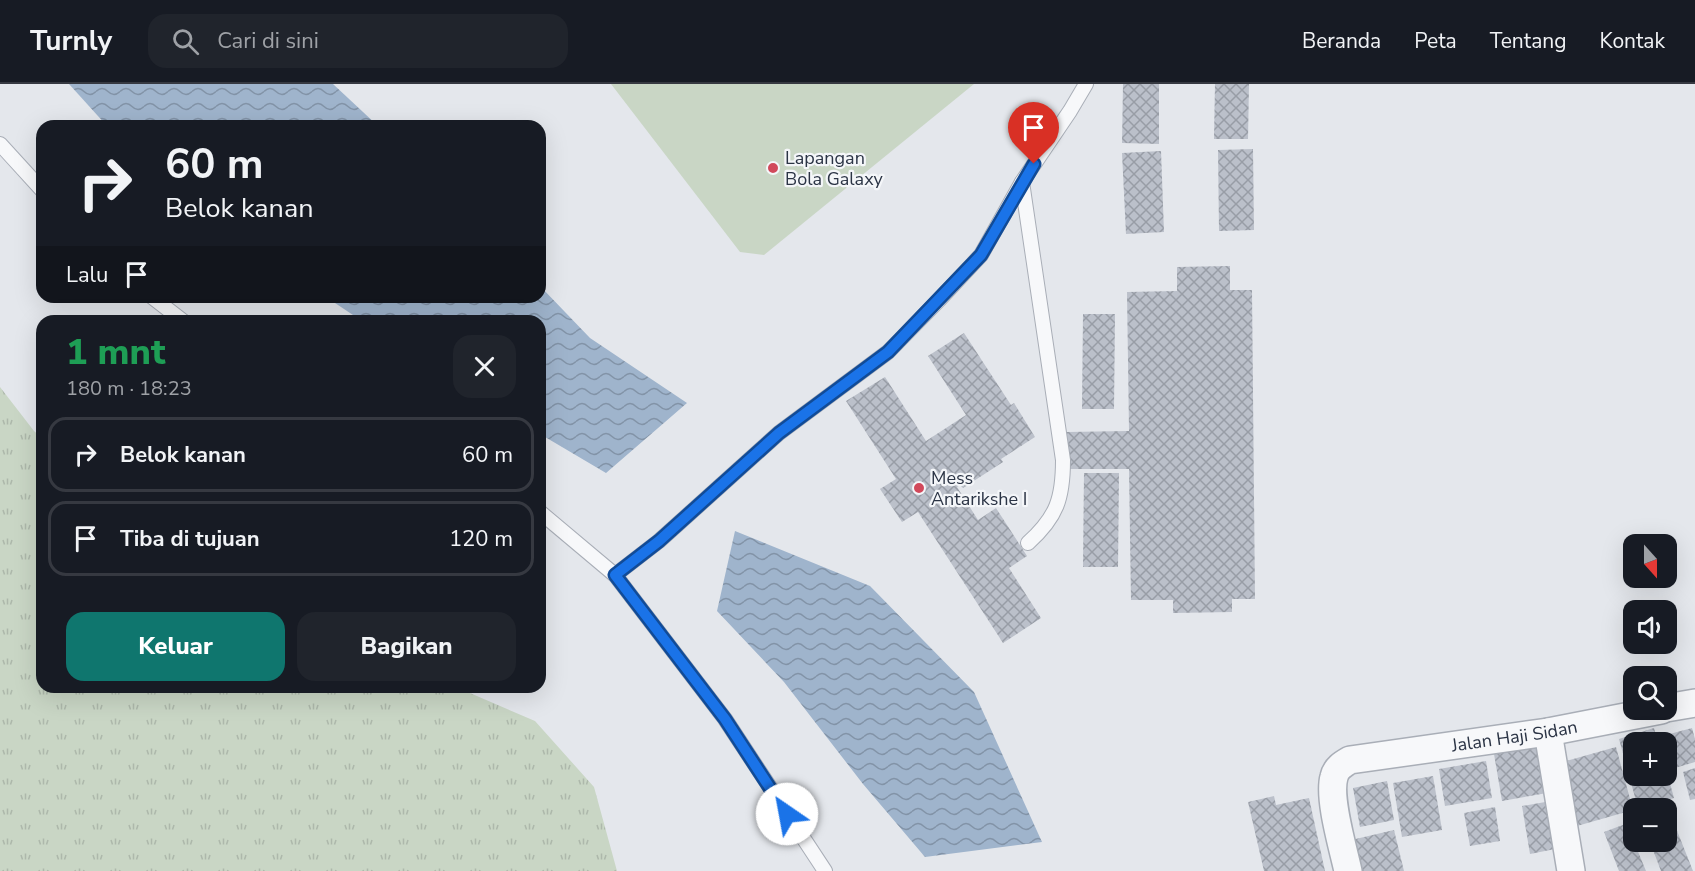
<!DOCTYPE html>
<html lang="id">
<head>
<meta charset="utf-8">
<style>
  body { margin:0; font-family:"Nunito Sans",sans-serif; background:#20242c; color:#f1f3f6; height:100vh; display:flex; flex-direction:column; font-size:22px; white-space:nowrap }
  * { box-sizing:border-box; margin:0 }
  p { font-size:20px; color:#9ea1a6 }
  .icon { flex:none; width:33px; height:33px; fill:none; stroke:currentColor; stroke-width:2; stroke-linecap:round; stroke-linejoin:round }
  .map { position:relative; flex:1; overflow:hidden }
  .side { position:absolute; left:36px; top:231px; width:510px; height:378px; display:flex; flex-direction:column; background:#171b24; border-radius:18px; box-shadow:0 6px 24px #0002 }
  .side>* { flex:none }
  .top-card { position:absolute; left:36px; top:36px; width:510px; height:183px; border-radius:18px; box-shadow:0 6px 24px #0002; background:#171b24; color:#f1f3f6; overflow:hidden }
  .needle { width:39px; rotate:159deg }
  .controls { position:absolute; left:1623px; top:450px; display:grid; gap:12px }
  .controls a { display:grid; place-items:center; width:54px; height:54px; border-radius:12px; background:#171b24; box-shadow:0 6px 24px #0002; font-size:30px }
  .pin { position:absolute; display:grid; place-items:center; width:51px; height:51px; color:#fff; margin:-62px -26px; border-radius:50% 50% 50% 0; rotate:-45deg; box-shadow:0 0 6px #0007 }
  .pin .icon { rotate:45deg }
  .me { position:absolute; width:66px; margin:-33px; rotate:327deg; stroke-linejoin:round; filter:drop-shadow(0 0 4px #0008) }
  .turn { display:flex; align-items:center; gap:21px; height:126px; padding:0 30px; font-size:27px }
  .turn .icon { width:78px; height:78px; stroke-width:2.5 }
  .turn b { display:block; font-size:42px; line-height:51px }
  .then { display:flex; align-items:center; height:57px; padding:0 30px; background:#0003; gap:12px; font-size:22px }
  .round { display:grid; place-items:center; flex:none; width:63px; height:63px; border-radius:18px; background:#20242c }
  .head { display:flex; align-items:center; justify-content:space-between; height:102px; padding:0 30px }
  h1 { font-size:36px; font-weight:800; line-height:45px; color:#1e9e55 }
  .action { display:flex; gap:12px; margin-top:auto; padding:12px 30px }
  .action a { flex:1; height:69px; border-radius:18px; background:#0f766e; color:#fff; font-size:24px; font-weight:800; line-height:69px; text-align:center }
  .action a+a { background:#20242c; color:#f1f3f6 }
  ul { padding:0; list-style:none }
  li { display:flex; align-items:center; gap:18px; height:75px; margin:0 12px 9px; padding:0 18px; border:3px solid #363941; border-radius:18px }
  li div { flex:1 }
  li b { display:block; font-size:22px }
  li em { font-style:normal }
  header { display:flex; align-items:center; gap:36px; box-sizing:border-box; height:84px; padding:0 30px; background:#171b24; border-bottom:2px solid #363941 }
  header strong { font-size:28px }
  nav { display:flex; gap:33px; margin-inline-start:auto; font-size:21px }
  .search { width:420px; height:54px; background:#20242c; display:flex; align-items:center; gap:15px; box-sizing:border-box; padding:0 21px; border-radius:18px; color:#9ea1a6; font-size:22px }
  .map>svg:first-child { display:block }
  .grass { fill:url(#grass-tufts) }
  .pitch { fill:#c9d6c5 }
  .water { fill:url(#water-waves) }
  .building { fill:url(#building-cross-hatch) }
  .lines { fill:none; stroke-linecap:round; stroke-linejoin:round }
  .service-casing { stroke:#a9aeb7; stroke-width:16 }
  .minor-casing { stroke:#a9aeb7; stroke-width:30 }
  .service { stroke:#f7f8fa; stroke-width:14 }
  .minor { stroke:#f7f8fa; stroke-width:27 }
  .route-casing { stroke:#114b97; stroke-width:15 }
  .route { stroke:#1a73e8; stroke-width:10 }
  .poi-dot { fill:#d1495b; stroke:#f4f6f9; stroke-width:2 }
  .labels { text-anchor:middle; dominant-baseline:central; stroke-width:4.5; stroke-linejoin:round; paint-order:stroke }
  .poi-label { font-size:18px; fill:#2b3445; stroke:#f4f6f9; text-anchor:start }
  .street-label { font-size:18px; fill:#2b3445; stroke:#f4f6f9 }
</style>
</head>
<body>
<header>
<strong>Turnly</strong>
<div class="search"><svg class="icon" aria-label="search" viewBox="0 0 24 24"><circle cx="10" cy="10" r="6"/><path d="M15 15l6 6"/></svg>Cari di sini</div>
<nav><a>Beranda</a><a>Peta</a><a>Tentang</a><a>Kontak</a></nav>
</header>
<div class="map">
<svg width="1695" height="787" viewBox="0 0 1695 787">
  <defs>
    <pattern id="grass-tufts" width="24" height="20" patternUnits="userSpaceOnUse" patternTransform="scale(1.5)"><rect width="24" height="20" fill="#c9d6c5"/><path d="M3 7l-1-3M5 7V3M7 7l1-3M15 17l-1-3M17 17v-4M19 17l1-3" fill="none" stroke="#adb8ab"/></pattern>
    <pattern id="water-waves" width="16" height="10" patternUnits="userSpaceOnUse" patternTransform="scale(1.5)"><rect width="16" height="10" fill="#9fb4cc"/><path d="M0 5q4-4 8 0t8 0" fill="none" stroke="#8293a7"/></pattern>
    <pattern id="building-cross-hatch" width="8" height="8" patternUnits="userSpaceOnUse" patternTransform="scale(1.5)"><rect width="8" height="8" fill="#bbc0ca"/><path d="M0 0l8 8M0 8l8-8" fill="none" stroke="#989da6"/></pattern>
  </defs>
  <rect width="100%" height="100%" fill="#e4e7ec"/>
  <polygon class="grass" points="0,303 34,347 42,354 42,603 456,603 535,637 594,703 617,787 0,787"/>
  <polygon class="pitch" points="611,0 974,0 764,171 740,168"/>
  <g class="water">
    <polygon points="69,0 333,0 378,42 107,42"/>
    <polygon points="540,202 590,254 687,319 606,389 540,350 540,237 362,237 326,213 540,213"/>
    <polygon points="735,447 870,502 974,608 1042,758 925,773 863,700 784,598 717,527"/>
  </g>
  <g class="building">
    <polygon points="1123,0 1159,0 1159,60 1122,59"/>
    <polygon points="1215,0 1249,0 1248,55 1214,55"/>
    <polygon points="1253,65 1254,146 1219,147 1218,66"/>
    <polygon points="1161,67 1164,148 1126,150 1122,69"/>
    <polygon points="1230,182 1230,206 1252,206 1255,515 1232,515 1232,528 1173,529 1173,516 1131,516 1129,385 1068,385 1067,348 1129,347 1127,208 1177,207 1177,183"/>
    <polygon points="1083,230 1115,230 1114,325 1082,325"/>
    <polygon points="964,249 1011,321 1014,319 1035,353 1001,375 1003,378 963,404 960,401 957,403 978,436 996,424 1027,472 1009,484 1041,534 1003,559 918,428 902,438 880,405 896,395 846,317 885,293 926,357 966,331 928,272"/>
    <polygon points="1084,389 1119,389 1118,483 1083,483"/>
    <polygon points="1654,644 1658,658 1634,658 1634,692 1668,692 1674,714 1638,724 1619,655"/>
    <polygon points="1692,644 1695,655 1695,678 1675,684 1666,651"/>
    <polygon points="1544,660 1553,708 1502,717 1494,670"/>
    <polygon points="1616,663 1633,726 1577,742 1559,679"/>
    <polygon points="1486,677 1492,714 1445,722 1439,685"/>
    <polygon points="1695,684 1695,715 1690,716 1683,688"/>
    <polygon points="1433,692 1442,746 1402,753 1393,699"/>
    <polygon points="1387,697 1394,736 1360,743 1353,704"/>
    <polygon points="1274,712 1276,721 1309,714 1325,787 1264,787 1248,718"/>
    <polygon points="1551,717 1560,764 1530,770 1522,722"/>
    <polygon points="1495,723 1500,757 1470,762 1464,729"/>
    <polygon points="1670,729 1693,787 1661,787 1650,758 1666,758 1666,730"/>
    <polygon points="1628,739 1634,758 1646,787 1619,787 1604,748"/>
    <polygon points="1394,746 1404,787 1354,787 1347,757"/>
  </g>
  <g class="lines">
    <defs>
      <g id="service">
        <polyline points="0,60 42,106"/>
        <path d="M1022,98L1063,376C1063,414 1057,433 1028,459"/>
        <polyline points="152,213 183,237"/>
        <polyline points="540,428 615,491 725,635 825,787"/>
        <polyline points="615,491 659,457 779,349 888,268 939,216 981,171 1022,98 1070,27 1086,0"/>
      </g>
      <g id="minor">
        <polyline points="1666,624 1695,619"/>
        <polyline points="1548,648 1571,787"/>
        <path id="s1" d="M1348,787C1343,764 1328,714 1334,693C1336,684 1343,680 1350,676L1548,648L1661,626"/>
      </g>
    </defs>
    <use href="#service" class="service-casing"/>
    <use href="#minor" class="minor-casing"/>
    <use href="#service" class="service"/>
    <use href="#minor" class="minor"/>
  </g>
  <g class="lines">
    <defs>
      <polyline id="route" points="787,730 725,635 615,491 659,457 779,349 888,268 981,171 1034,80"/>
    </defs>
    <use href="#route" class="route-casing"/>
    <use href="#route" class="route"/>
  </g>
  <g class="poi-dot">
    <circle cx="773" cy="84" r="6"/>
    <circle cx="919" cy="404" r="6"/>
  </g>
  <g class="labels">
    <g class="poi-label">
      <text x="785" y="74">Lapangan<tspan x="785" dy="21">Bola Galaxy</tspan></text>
      <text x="931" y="394">Mess<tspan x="931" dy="21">Antarikshe I</tspan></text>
    </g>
    <g class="street-label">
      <text stroke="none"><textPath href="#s1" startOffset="286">Jalan Haji Sidan</textPath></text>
    </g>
  </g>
</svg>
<div class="controls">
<a><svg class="needle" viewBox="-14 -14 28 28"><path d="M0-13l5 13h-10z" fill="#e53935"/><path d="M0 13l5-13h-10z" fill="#9ea1a6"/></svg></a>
<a><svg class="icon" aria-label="sound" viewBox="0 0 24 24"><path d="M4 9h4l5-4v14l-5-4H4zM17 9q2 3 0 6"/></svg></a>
<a><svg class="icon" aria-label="search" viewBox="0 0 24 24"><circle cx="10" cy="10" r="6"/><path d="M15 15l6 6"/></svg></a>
<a>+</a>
<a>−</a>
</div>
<div class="pin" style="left:1034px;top:80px;background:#d93025"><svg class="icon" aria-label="arrive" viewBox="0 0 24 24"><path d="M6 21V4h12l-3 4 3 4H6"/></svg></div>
<svg class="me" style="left:787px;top:730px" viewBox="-20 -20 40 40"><circle r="19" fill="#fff"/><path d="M0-13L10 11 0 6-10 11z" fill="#1a73e8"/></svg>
<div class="top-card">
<div class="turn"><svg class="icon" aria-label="right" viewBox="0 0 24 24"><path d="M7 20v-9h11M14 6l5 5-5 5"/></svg><div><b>60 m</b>Belok kanan</div></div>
<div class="then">Lalu<svg class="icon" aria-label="arrive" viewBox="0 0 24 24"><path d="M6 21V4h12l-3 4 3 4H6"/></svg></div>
</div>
<section class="side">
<div class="head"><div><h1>1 mnt</h1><p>180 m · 18:23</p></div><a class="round"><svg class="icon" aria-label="close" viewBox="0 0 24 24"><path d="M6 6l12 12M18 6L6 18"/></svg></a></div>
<ul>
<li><svg class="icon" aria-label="right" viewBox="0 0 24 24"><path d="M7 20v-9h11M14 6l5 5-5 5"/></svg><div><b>Belok kanan</b></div><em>60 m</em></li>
<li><svg class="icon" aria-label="arrive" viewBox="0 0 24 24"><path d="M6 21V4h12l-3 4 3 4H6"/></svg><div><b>Tiba di tujuan</b></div><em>120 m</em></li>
</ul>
<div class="action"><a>Keluar</a><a>Bagikan</a></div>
</section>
</div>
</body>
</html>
